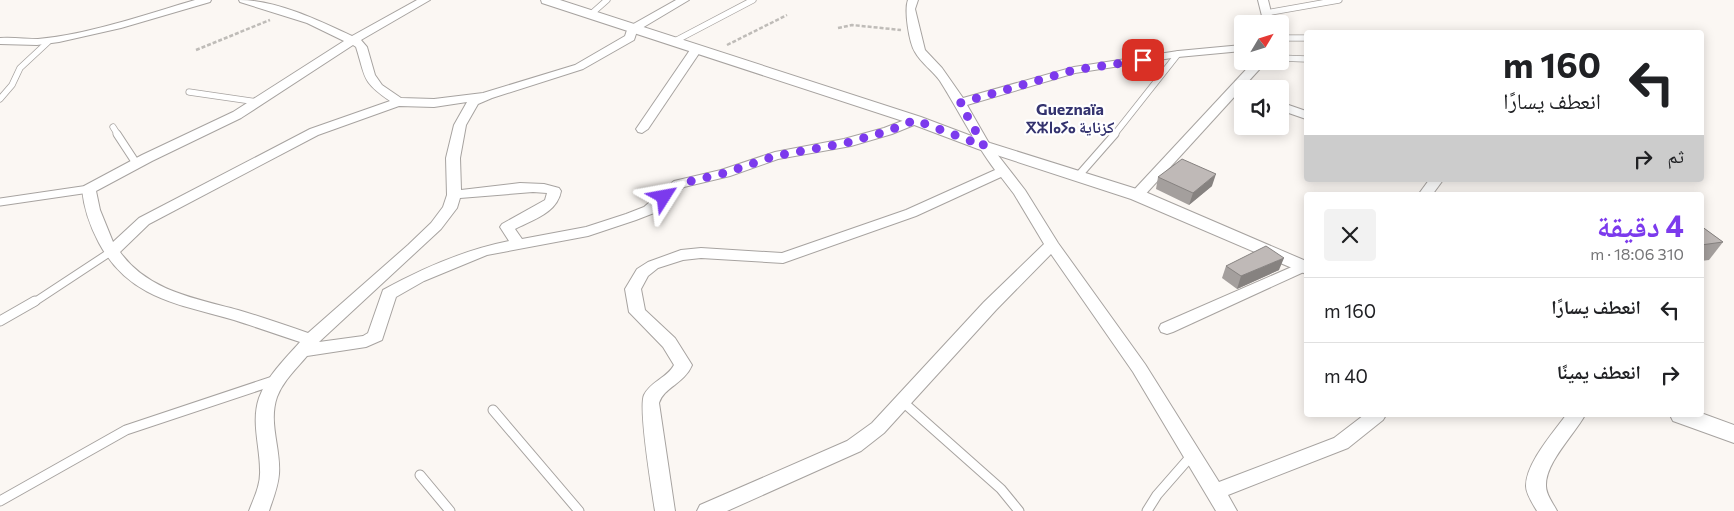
<!DOCTYPE html>
<html lang="ar">
<head>
<meta charset="utf-8">
<style>
  body { margin:0; font-family:Commissioner,"Noto Naskh Arabic","Noto Sans Tifinagh",sans-serif; background:#f2f2f2; color:#202124; direction:rtl; height:100vh; display:flex; flex-direction:column; font-size:19px; white-space:nowrap }
  * { box-sizing:border-box; margin:0 }
  p { font-size:16px; color:#757577 }
  .icon { flex:none; width:28px; height:28px; fill:none; stroke:currentColor; stroke-width:2; stroke-linecap:round; stroke-linejoin:round }
  .map { position:relative; flex:1; overflow:hidden; direction:ltr }
  .drawer { position:absolute; left:1304px; top:192px; width:400px; height:225px; display:flex; flex-direction:column; background:#fff; border-radius:5px; box-shadow:0 2px 12px #0003; direction:rtl }
  .drawer>* { flex:none }
  .top-card { position:absolute; left:1304px; top:30px; width:400px; height:152px; border-radius:5px; box-shadow:0 2px 12px #0003; direction:rtl; background:#fff; color:#202124; overflow:hidden }
  .needle { width:32px; rotate:52deg }
  .tools { position:absolute; left:1234px; top:15px; display:grid; gap:10px }
  .tools a { display:grid; place-items:center; width:55px; height:55px; border-radius:5px; background:#fff; box-shadow:0 2px 12px #0003; font-size:25px }
  .pin { position:absolute; display:grid; place-items:center; width:42px; height:42px; color:#fff; margin:-21px; border-radius:10px; box-shadow:0 2px 8px #0006 }
  .me { position:absolute; width:55px; margin:-28px; rotate:56deg; stroke-linejoin:round; filter:drop-shadow(0 0 4px #0008) }
  .turn { display:flex; align-items:center; gap:18px; height:105px; padding:0 20px; font-size:22px }
  .turn .icon { width:65px; height:65px; stroke-width:2.5 }
  .turn b { display:block; font-size:35px; line-height:42px }
  .then { display:flex; align-items:center; height:48px; padding:0 20px; background:#0003; gap:10px; font-size:19px }
  .round { display:grid; place-items:center; flex:none; width:52px; height:52px; border-radius:5px; background:#f2f2f2 }
  .head { display:flex; align-items:center; justify-content:space-between; height:85px; padding:0 20px }
  h1 { font-size:30px; font-weight:700; line-height:38px; color:#7c3aed }
  ul { padding:0; list-style:none }
  li { display:flex; align-items:center; gap:15px; height:65px; padding:0 20px; border-top:1px solid #e0e0e0 }
  li div { flex:1 }
  li b { display:block; font-size:19px }
  li em { font-style:normal }
  .map>svg:first-child { display:block }
  .lines { fill:none; stroke-linecap:round; stroke-linejoin:round }
  .service-far2-casing { stroke:#a7a3a0; stroke-width:7 }
  .service-far1-casing { stroke:#a7a3a0; stroke-width:9 }
  .service-casing { stroke:#a7a3a0; stroke-width:11 }
  .minor-casing { stroke:#a7a3a0; stroke-width:2 }
  .tertiary-casing { stroke:#a7a3a0; stroke-width:2 }
  .path { stroke:#bfbcb8; stroke-width:2.5; stroke-dasharray:4 2; stroke-linecap:butt }
  .service-far2 { stroke:#fff; stroke-width:5.5 }
  .service-far1 { stroke:#fff; stroke-width:7 }
  .service { stroke:#fff; stroke-width:9 }
  .minor { fill:#fff; fill-rule:evenodd }
  .tertiary { fill:#fff; fill-rule:evenodd }
  .wall { fill:#a49f9d }
  .shaded-wall { fill:#868280 }
  .building { fill:#bfb9b7; stroke:#868280 }
  .route { stroke:#7c3aed; stroke-width:9; stroke-dasharray:0 16.2 }
  .labels { text-anchor:middle; dominant-baseline:central; stroke-width:4.5; stroke-linejoin:round; paint-order:stroke }
  .quarter-label { font-size:16px; font-weight:bold; fill:#34336f; stroke:#fff }
</style>
</head>
<body>
<div class="map">
<svg width="1734" height="511" viewBox="0 0 1734 511">
  <rect width="100%" height="100%" fill="#fbf7f3"/>
  <g class="lines">
    <defs>
      <g id="service-far2">
        <polyline points="1266,13 1339,0"/>
        <polyline points="590,15 607,0"/>
        <polyline points="1280,38 1306,38"/>
        <polyline points="675,41 753,0"/>
        <polyline points="1280,58 1306,59"/>
        <polyline points="189,92 258,102"/>
        <polyline points="0,99 12,85 20,68 48,42"/>
        <polyline points="113,127 118,135"/>
        <polyline points="1114,135 1178,54"/>
      </g>
      <g id="service-far1">
        <polyline points="117,134 136,163"/>
        <polyline points="1079,175 1115,134"/>
        <polyline points="0,202 89,189"/>
        <polyline points="33,303 112,251"/>
      </g>
      <g id="service">
        <polyline points="0,321 35,301"/>
        <polyline points="903,402 1001,489 1019,511"/>
        <polyline points="493,410 579,511"/>
        <polyline points="420,475 450,511"/>
        <polyline points="0,501 126,430 276,380"/>
        <polyline points="1147,511 1157,495 1192,455"/>
      </g>
      <g id="minor">
        <path d="M195,0H211L210,2L121,28L59,42L37,45L0,44V38C13,37 26,39 38,39C87,35 147,14 195,0Z"/>
        <path d="M239,0C276,0 318,20 352,36L417,0H430L361,40L367,47L375,75L382,85L401,98L434,99L483,93L575,65L625,36L628,27L676,0H689L637,31L634,40L583,69L492,98L478,104L466,125L460,158L461,190L520,183L544,184L559,188L561,191C557,213 534,219 515,229L522,239L586,227L626,214L644,207L674,181L721,170L775,152L844,139L884,128L915,116L921,120L919,123L892,134L851,146L778,159L730,176L684,187L654,213L636,220L588,236L487,255L424,281L396,297L382,340L366,347L307,356C296,369 283,381 277,397C268,423 281,448 279,474C278,487 273,499 269,511H249C254,498 261,484 260,470C260,446 251,422 259,398C267,376 285,359 300,342C278,335 256,327 234,320C179,304 129,299 99,243C90,226 84,209 82,189L84,186L142,155L233,112L344,41L307,23L240,2ZM353,45L356,47C366,78 361,81 390,101L310,129L139,218L113,242L100,210L96,191L152,161L241,118ZM467,102L454,125L446,158L447,195L443,207L431,223L408,245L308,333C285,325 262,317 238,310C194,298 148,291 120,252L149,224L318,135L399,106L434,107ZM533,192L547,193L545,200L502,224L500,227L509,241C464,250 423,268 383,290L368,333L363,336L319,342L441,229L457,208L460,198Z"/>
        <path d="M908,0H918L915,9L925,50L942,68L963,98L1074,67L1178,51L1242,45V51L1178,57L1075,73L967,105L990,145L1025,190L1058,243L1145,364L1219,482L1334,438L1364,415H1386L1383,420L1348,448L1228,495L1237,511H1216L1133,372L1051,254L996,310L884,433L861,451L727,511H697L700,505L847,441L872,423L984,302L1044,244L1014,194L1001,177L916,216L783,263L701,258L683,260L658,268L648,276L641,289L645,310L675,338L692,365C684,384 664,387 659,403L675,511H655C652,491 638,408 644,395C651,381 667,378 674,365L663,347L629,312L625,289L637,269L648,262L681,250L701,248L782,253L906,210L995,170C974,142 959,111 940,81C933,71 921,63 915,52C909,42 904,10 908,0Z"/>
        <polygon points="1258,0 1268,0 1274,24 1264,24"/>
        <polygon points="696,46 702,49 648,129 642,133 638,132 636,129 692,47"/>
        <polygon points="1254,61 1267,61 1142,198 1132,198 1130,195 1132,192"/>
        <polygon points="1280,102 1306,111 1306,119 1280,110"/>
        <polygon points="1429,180 1443,180 1432,195 1418,195"/>
        <polygon points="1303,262 1306,263 1306,271 1173,332 1167,334 1161,332 1159,328 1161,324"/>
        <path d="M1566,415H1585C1574,435 1545,463 1546,486C1546,495 1553,503 1557,511H1537C1533,504 1526,494 1526,486C1526,463 1553,433 1566,415Z"/>
      </g>
      <g id="tertiary">
        <polygon points="541,0 560,0 921,117 990,143 1143,191 1306,261 1306,274 1131,199 978,149 909,123 542,3"/>
        <polygon points="1701,413 1734,425 1734,443 1673,421 1670,415 1701,415"/>
      </g>
    </defs>
    <use href="#service-far2" class="service-far2-casing"/>
    <use href="#service-far1" class="service-far1-casing"/>
    <use href="#service" class="service-casing"/>
    <use href="#minor" class="minor-casing"/>
    <use href="#tertiary" class="tertiary-casing"/>
    <g class="path">
      <polyline points="838,28 852,25 901,30"/>
      <polyline points="727,45 787,15"/>
      <polyline points="196,50 270,20"/>
    </g>
    <use href="#service-far2" class="service-far2"/>
    <use href="#service-far1" class="service-far1"/>
    <use href="#service" class="service"/>
    <use href="#minor" class="minor"/>
    <use href="#tertiary" class="tertiary"/>
  </g>
  <g class="wall">
    <polygon points="1158,177 1212,186 1189,205 1156,189"/>
    <polygon points="1701,226 1723,242 1709,260 1701,261"/>
    <polygon points="1226,266 1279,270 1237,289 1222,278"/>
  </g>
  <g class="shaded-wall">
    <polygon points="1216,174 1212,186 1189,205 1193,193"/>
    <polygon points="1284,258 1279,270 1237,289 1241,276"/>
  </g>
  <g class="building">
    <polygon points="1182,159 1216,174 1193,193 1158,177"/>
    <polygon points="1701,226 1723,242 1701,245"/>
    <polygon points="1266,246 1284,258 1241,276 1226,266"/>
  </g>
  <g class="lines">
    <polyline class="route" points="664,197 679,184 725,173 775,156 846,143 888,131 915,120 984,146 960,103 1074,70 1143,60"/>
  </g>
  <g class="labels">
    <g class="quarter-label">
      <text x="1070" y="108">Gueznaïa<tspan x="1070" dy="18">ⴳⵣⵏⴰⵢⴰ كزناية</tspan></text>
    </g>
  </g>
</svg>
<div class="tools">
<a><svg class="needle" viewBox="-14 -14 28 28"><path d="M0-13l5 13h-10z" fill="#e53935"/><path d="M0 13l5-13h-10z" fill="#757577"/></svg></a>
<a><svg class="icon" aria-label="sound" viewBox="0 0 24 24"><path d="M4 9h4l5-4v14l-5-4H4zM17 9q2 3 0 6"/></svg></a>
</div>
<div class="pin" style="left:1143px;top:60px;background:#d93025"><svg class="icon" aria-label="arrive" viewBox="0 0 24 24"><path d="M6 21V4h12l-3 4 3 4H6"/></svg></div>
<svg class="me" style="left:664px;top:197px" viewBox="-20 -20 40 40"><path d="M0-17L14 15 0 8-14 15z" fill="#7c3aed" stroke="#fff" stroke-width="4"/></svg>
<div class="top-card">
<div class="turn"><svg class="icon" aria-label="left" viewBox="0 0 24 24"><path d="M17 20v-9H6M10 6l-5 5 5 5"/></svg><div><b>160 m</b>انعطف يسارًا</div></div>
<div class="then">ثم<svg class="icon" aria-label="right" viewBox="0 0 24 24"><path d="M7 20v-9h11M14 6l5 5-5 5"/></svg></div>
</div>
<section class="drawer">
<div class="head"><div><h1>4 دقيقة</h1><p>310 m · 18:06</p></div><a class="round"><svg class="icon" aria-label="close" viewBox="0 0 24 24"><path d="M6 6l12 12M18 6L6 18"/></svg></a></div>
<ul>
<li><svg class="icon" aria-label="left" viewBox="0 0 24 24"><path d="M17 20v-9H6M10 6l-5 5 5 5"/></svg><div><b>انعطف يسارًا</b></div><em>160 m</em></li>
<li><svg class="icon" aria-label="right" viewBox="0 0 24 24"><path d="M7 20v-9h11M14 6l5 5-5 5"/></svg><div><b>انعطف يمينًا</b></div><em>40 m</em></li>
</ul>
</section>
</div>
</body>
</html>
